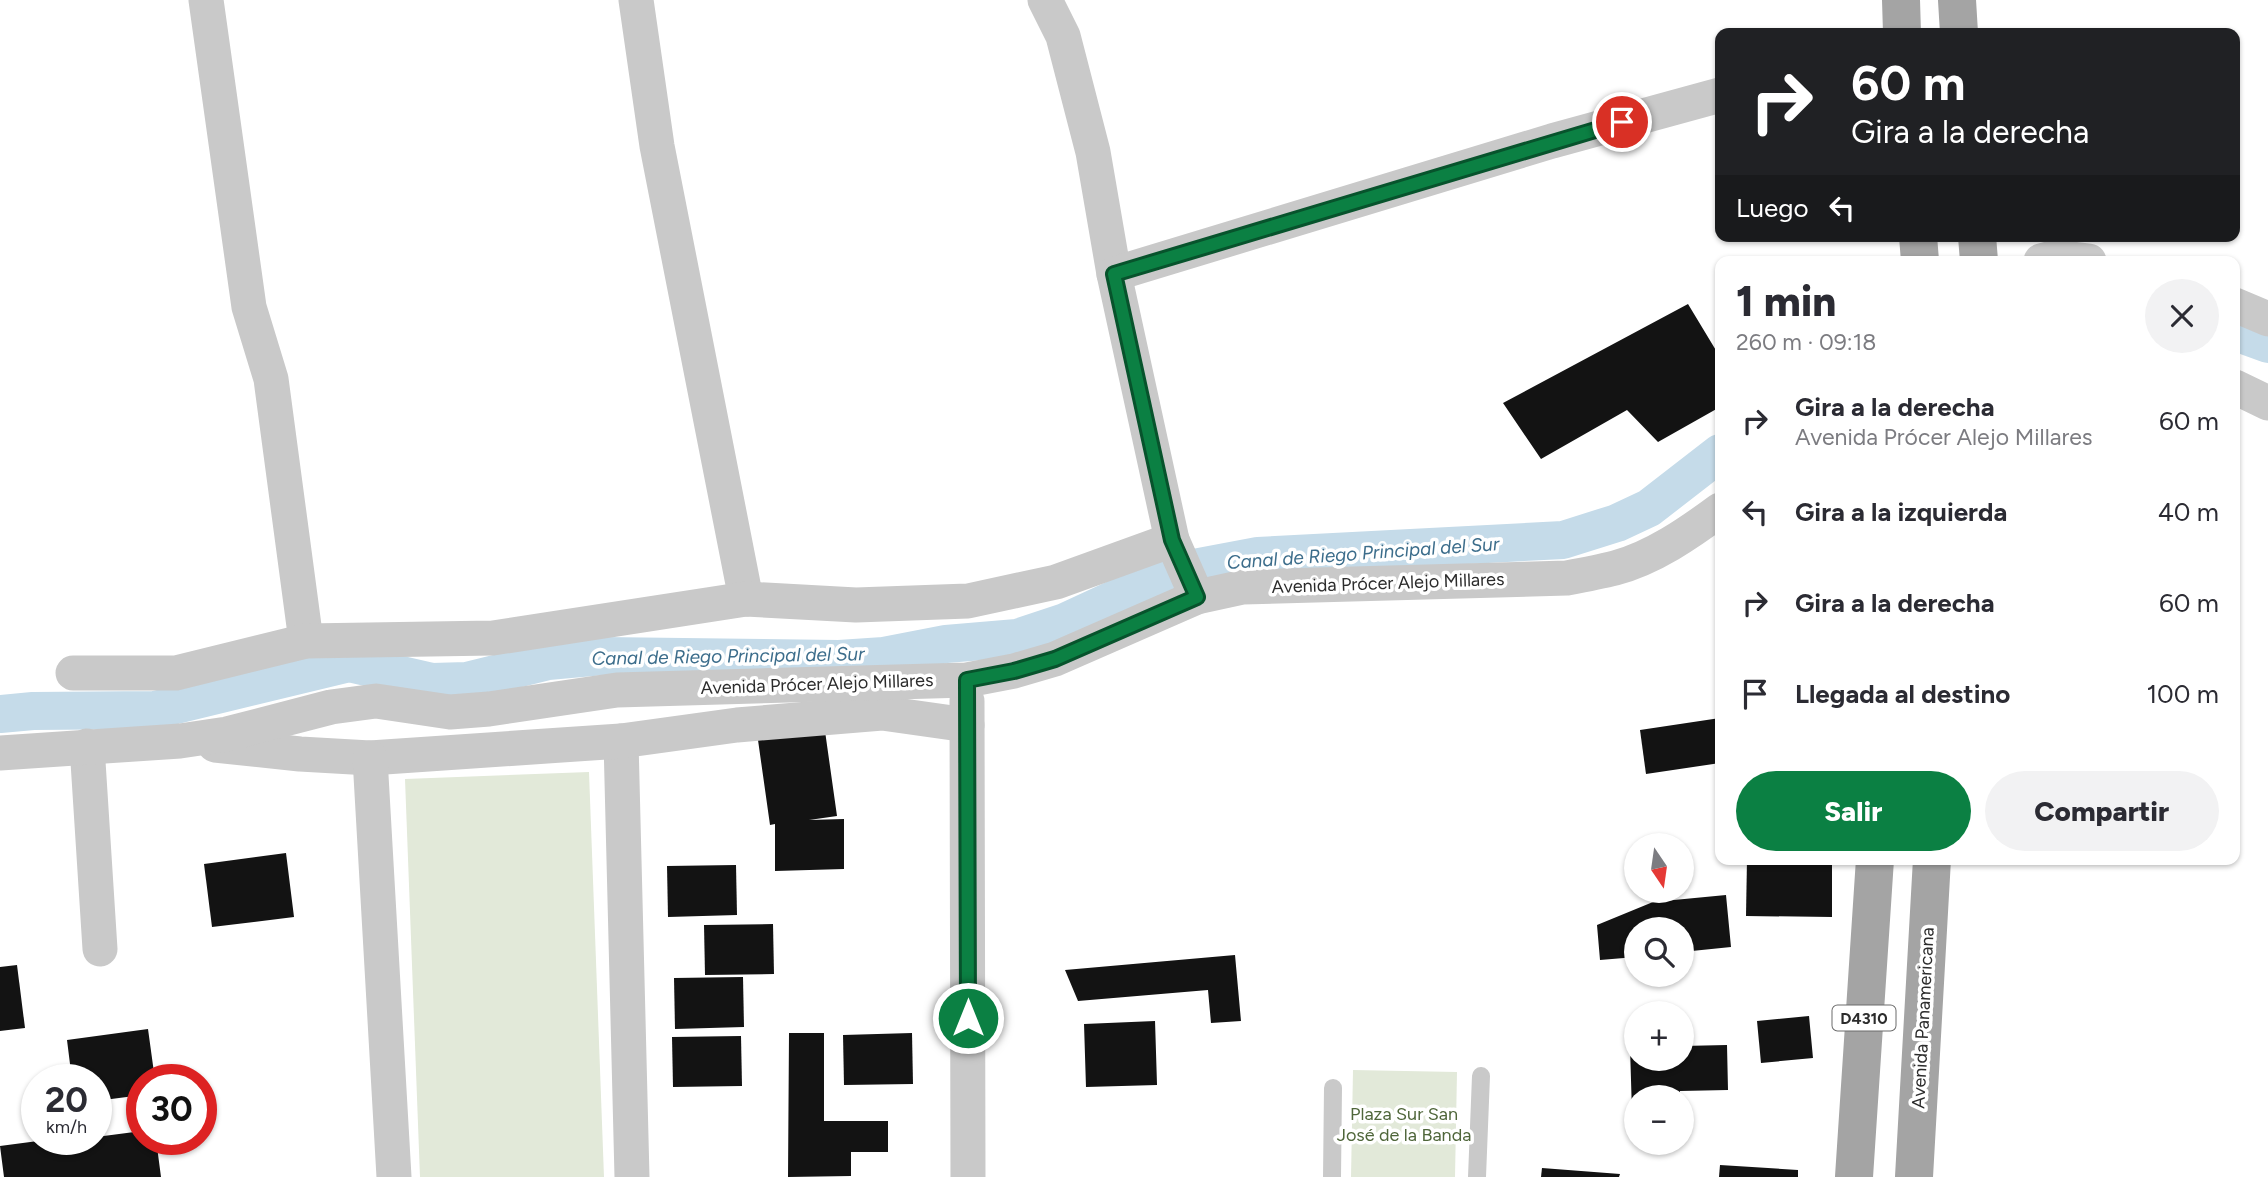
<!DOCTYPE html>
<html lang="es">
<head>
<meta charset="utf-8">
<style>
  body { margin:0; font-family:Figtree,sans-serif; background:#f2f2f3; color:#2b2b33; height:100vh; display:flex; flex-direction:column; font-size:26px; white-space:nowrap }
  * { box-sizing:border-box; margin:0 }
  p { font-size:23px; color:#7c7c81 }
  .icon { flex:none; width:38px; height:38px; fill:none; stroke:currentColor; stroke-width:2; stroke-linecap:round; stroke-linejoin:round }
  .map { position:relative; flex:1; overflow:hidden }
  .sheet { position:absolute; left:1715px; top:256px; width:525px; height:609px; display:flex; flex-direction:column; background:#fff; border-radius:14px; box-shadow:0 2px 5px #0004 }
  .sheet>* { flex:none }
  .top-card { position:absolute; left:1715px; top:28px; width:525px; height:214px; border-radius:14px; box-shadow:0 2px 5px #0004; background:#202124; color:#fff; overflow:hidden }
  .needle { width:46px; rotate:167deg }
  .fabs { position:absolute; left:1624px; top:833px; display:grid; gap:14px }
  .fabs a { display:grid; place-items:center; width:70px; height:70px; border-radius:50%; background:#fff; box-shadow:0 2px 5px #0004; font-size:35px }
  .speed { position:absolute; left:21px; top:1064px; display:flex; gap:14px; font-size:35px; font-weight:700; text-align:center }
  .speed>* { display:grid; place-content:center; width:91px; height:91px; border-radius:50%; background:#fff; box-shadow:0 2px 5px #0004; line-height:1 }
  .speed small { font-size:18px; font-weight:400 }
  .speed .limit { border:10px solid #d22; background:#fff; color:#111 }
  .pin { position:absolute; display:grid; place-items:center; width:60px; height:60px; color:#fff; margin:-30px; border:4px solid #fff; border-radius:50%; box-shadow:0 2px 7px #0007 }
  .me { position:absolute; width:77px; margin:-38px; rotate:0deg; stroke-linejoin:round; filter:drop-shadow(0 0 5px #0008) }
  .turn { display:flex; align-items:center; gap:24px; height:147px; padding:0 21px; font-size:32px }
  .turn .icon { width:91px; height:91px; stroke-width:2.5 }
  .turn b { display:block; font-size:49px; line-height:60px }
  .then { display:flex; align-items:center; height:66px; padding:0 21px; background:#0003; gap:14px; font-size:26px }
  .round { display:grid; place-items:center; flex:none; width:74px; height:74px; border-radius:37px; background:#f2f2f3 }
  .summary { display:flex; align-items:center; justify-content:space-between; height:119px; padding:0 21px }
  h1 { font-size:42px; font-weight:800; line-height:52px }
  .action { display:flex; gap:14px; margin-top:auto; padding:14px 21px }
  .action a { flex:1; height:80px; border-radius:42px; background:#0b8043; color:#fff; font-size:28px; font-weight:800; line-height:80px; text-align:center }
  .action a+a { background:#f2f2f3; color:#2b2b33 }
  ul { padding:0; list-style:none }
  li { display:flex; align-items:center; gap:21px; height:91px; padding:0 21px }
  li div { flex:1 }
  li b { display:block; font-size:26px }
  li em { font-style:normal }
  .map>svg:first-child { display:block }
  .green { fill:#e2e9d9 }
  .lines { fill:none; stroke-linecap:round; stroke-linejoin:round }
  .canal { stroke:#c5dbe9; stroke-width:38 }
  .building { fill:#131313 }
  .service { stroke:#c9c9c9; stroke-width:18 }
  .minor { stroke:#c9c9c9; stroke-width:35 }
  .primary { stroke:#a4a4a4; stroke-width:38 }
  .route-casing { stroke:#07532c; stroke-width:18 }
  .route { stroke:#0b8043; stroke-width:12 }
  .labels { text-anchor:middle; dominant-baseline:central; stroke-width:7; stroke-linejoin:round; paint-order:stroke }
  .shield { fill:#fff; stroke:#6b6b6b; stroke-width:2 }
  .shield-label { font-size:16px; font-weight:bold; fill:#2c2c2c }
  .street-label { font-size:18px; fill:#2c2c2c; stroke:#fff }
  .park-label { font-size:18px; fill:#4f663a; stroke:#fff }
  .water-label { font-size:19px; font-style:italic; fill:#3c6d8b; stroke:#fff }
</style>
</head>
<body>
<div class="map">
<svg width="2268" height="1177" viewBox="0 0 2268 1177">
  <rect width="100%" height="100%" fill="#fff"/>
  <g class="green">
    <polygon points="589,772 604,1177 420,1177 405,779"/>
    <polygon points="1353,1070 1457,1072 1455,1177 1351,1177"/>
  </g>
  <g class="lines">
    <g class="canal">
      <polyline points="2235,332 2268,344"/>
      <polyline points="0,714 33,711 155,710 349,663 432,682 467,681 548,661 603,656 839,659 884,656 946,644 1017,638 1065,622 1173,572 1258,556 1563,540 1617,523 1649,508 1720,453"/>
    </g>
  </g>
  <g class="building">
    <polygon points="1688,304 1720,357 1720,407 1658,442 1627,410 1541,459 1503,403"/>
    <polygon points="1720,718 1720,763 1646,774 1640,730"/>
    <polygon points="825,731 837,816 809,820 844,819 844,869 775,871 775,824 770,825 758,740"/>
    <polygon points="286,853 294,917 212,927 204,864"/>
    <polygon points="1747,859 1832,859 1832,917 1746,916"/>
    <polygon points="736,865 737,915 668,917 667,866"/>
    <polygon points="1726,895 1731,947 1682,952 1682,929 1636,929 1636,957 1600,960 1597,925 1653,902"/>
    <polygon points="773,924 774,974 705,975 704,925"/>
    <polygon points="1235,955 1241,1021 1211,1023 1208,990 1078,1001 1065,970"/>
    <polygon points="17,965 25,1028 0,1031 0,967"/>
    <polygon points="743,977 744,1027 675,1029 674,978"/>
    <polygon points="1809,1016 1813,1058 1761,1063 1757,1021"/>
    <polygon points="1155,1021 1157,1085 1086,1087 1084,1024"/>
    <polygon points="148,1029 155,1080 142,1080 142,1095 96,1101 96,1080 72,1080 67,1040"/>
    <polygon points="789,1033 824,1033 824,1121 888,1121 888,1152 851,1152 851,1176 788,1177"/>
    <polygon points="912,1033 913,1084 844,1085 843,1035"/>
    <polygon points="741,1036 742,1086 673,1087 672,1037"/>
    <polygon points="1727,1045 1728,1090 1680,1091 1680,1097 1636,1097 1636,1113 1632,1113 1630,1047 1636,1047 1636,1059 1682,1059 1682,1046"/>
    <polygon points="142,1131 142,1139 156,1139 161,1177 4,1177 0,1146 53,1139 96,1139 96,1137"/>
    <polygon points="1720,1165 1798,1170 1798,1177 1719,1177"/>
    <polygon points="1542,1168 1620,1174 1619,1177 1541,1177"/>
  </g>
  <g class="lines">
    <g class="service">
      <polyline points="1332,1177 1333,1088"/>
      <polyline points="1477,1177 1481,1076"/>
    </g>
    <g class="minor">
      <polyline points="206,0 249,307 271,379 306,641"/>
      <polyline points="636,0 657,146 746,599"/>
      <polyline points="1045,0 1063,36 1093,152 1114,274 1172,540 1197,597"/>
      <polyline points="2041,261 2056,257 2089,261"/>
      <polyline points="1114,274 1552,141 1720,95"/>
      <polyline points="2235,305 2268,319"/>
      <polyline points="2235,387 2268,403"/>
      <polyline points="73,673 176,673 306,641 493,638 746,599 856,605 968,601 1056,582 1172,540"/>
      <polyline points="967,701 968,1177"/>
      <polyline points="621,741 632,1177"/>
      <polyline points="215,745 300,754 370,758 621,741 737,725 882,713 967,725"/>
      <polyline points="87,746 100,949"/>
      <path d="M0,753L180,741L227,734L331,707L376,701L450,712L489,709L617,690L967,680L1014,671L1055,659L1197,597L1243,587L1567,578C1583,575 1599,572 1615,568C1653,558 1689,533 1720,510"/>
      <polyline points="370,758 394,1177"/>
    </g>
    <g class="primary">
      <polyline points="1901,0 1902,33"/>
      <polyline points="1957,0 1959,33"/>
      <polyline points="1918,236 1920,261"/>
      <polyline points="1977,236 1979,261"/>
      <polyline points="1854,1177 1875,859"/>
      <polyline points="1914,1177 1932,859"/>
    </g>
  </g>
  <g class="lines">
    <defs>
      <polyline id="route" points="968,1018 967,680 1014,671 1055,659 1197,597 1172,540 1114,274 1622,122"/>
    </defs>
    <use href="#route" class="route-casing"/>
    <use href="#route" class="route"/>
  </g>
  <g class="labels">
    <rect class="shield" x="1832.5" y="1005.5" width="63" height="25" rx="5"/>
    <g class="shield-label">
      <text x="1864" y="1018">D4310</text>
    </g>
    <g class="street-label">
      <text transform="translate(1388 583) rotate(-2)">Avenida Prócer Alejo Millares</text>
      <text transform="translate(817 684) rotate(-2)">Avenida Prócer Alejo Millares</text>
      <text transform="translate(1923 1018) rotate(-87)">Avenida Panamericana</text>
    </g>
    <g class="park-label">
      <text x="1404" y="1114">Plaza Sur San<tspan x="1404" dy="21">José de la Banda</tspan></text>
    </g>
    <g class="water-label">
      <text transform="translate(1363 553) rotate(-4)">Canal de Riego Principal del Sur</text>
      <text transform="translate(728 656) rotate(-1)">Canal de Riego Principal del Sur</text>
    </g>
  </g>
</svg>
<div class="fabs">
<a><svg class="needle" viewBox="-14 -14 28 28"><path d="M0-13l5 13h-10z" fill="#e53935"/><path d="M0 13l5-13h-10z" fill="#7c7c81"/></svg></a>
<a><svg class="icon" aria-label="search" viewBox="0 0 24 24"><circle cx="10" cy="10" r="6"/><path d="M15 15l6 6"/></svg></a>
<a>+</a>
<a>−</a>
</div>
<div class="speed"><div>20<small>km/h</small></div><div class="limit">30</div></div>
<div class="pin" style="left:1622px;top:122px;background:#d93025"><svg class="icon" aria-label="arrive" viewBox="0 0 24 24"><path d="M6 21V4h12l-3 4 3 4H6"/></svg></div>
<svg class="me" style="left:968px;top:1018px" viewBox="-20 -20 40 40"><circle r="17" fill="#0b8043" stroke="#fff" stroke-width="3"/><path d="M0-11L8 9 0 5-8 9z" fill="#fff"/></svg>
<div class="top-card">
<div class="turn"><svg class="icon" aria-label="right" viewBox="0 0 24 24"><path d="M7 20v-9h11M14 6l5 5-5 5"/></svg><div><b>60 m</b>Gira a la derecha</div></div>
<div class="then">Luego<svg class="icon" aria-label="left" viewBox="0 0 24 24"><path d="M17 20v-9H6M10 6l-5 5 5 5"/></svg></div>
</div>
<section class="sheet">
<div class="summary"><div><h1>1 min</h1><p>260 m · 09:18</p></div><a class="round"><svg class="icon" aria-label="close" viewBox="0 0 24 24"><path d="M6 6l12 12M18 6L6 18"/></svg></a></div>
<ul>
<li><svg class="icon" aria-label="right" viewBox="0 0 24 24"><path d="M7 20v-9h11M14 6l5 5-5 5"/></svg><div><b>Gira a la derecha</b><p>Avenida Prócer Alejo Millares</p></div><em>60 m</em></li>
<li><svg class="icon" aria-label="left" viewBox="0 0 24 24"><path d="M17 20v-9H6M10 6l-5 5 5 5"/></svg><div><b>Gira a la izquierda</b></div><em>40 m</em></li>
<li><svg class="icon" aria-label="right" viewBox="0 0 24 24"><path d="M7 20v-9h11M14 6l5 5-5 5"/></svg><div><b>Gira a la derecha</b></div><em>60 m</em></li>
<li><svg class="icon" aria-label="arrive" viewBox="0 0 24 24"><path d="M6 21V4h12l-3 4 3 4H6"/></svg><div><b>Llegada al destino</b></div><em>100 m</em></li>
</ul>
<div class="action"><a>Salir</a><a>Compartir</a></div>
</section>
</div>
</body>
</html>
